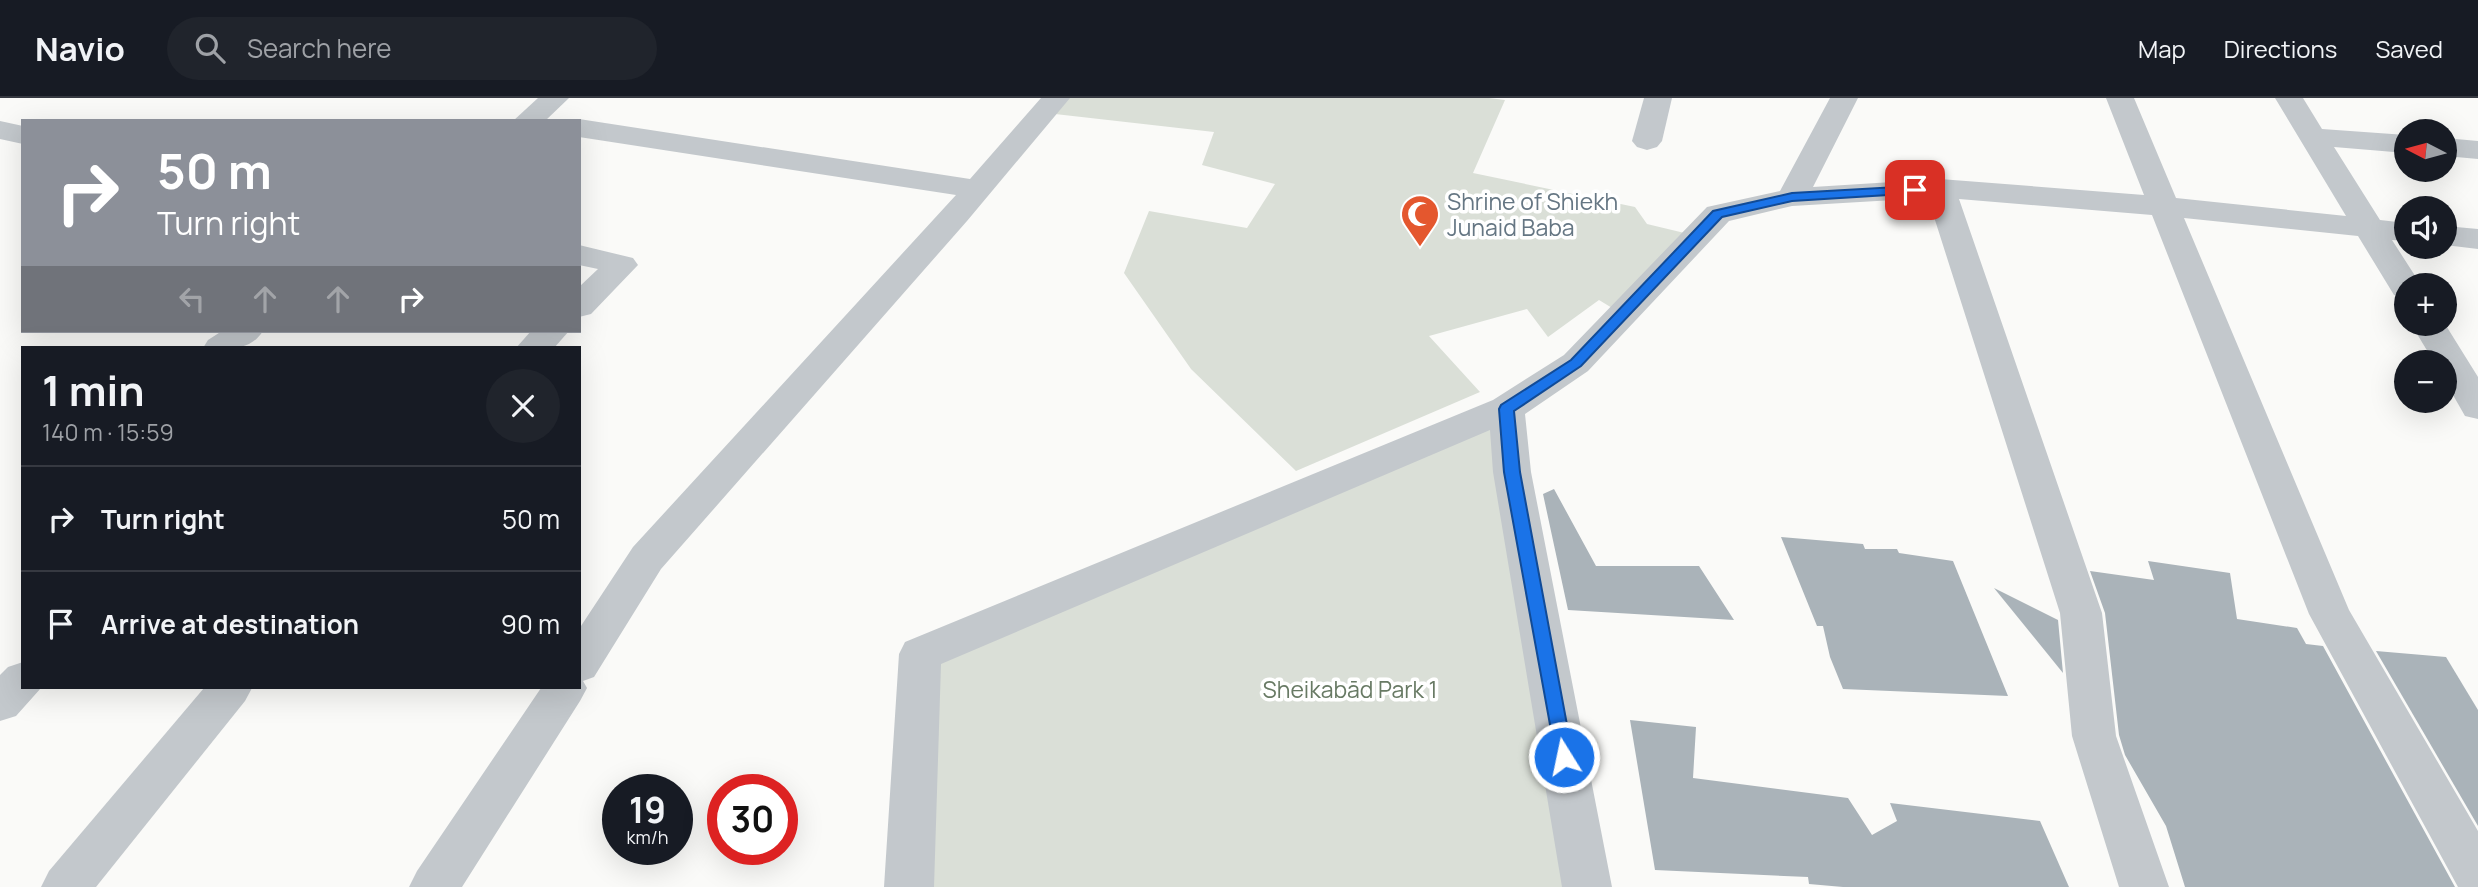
<!DOCTYPE html>
<html lang="en">
<head>
<meta charset="utf-8">
<style>
  body { margin:0; font-family:Manrope,sans-serif; background:#20242c; color:#f1f3f6; height:100vh; display:flex; flex-direction:column; font-size:26px; white-space:nowrap }
  * { box-sizing:border-box; margin:0 }
  p { font-size:23px; color:#9ea1a6 }
  .icon { flex:none; width:38px; height:38px; fill:none; stroke:currentColor; stroke-width:2; stroke-linecap:round; stroke-linejoin:round }
  .map { position:relative; flex:1; overflow:hidden }
  .drawer { position:absolute; left:21px; top:248px; width:560px; height:343px; display:flex; flex-direction:column; background:#171b24; border-radius:0px; box-shadow:0 7px 28px #0002 }
  .drawer>* { flex:none }
  .guide { position:absolute; left:21px; top:21px; width:560px; height:214px; border-radius:0px; box-shadow:0 7px 28px #0002; background:#8c9099; color:#fff; overflow:hidden }
  .needle { width:46px; rotate:276deg }
  .fabs { position:absolute; left:2394px; top:21px; display:grid; gap:14px }
  .fabs a { display:grid; place-items:center; width:63px; height:63px; border-radius:50%; background:#171b24; box-shadow:0 7px 28px #0002; font-size:35px }
  .speed { position:absolute; left:602px; top:676px; display:flex; gap:14px; font-size:35px; font-weight:700; text-align:center }
  .speed>* { display:grid; place-content:center; width:91px; height:91px; border-radius:50%; background:#171b24; box-shadow:0 7px 28px #0002; line-height:1 }
  .speed small { font-size:18px; font-weight:400 }
  .speed .limit { border:10px solid #d22; background:#fff; color:#111 }
  .pin { position:absolute; display:grid; place-items:center; width:60px; height:60px; color:#fff; margin:-30px; border-radius:14px; box-shadow:0 4px 10px #0006 }
  .me { position:absolute; width:77px; margin:-38px; rotate:350deg; stroke-linejoin:round; filter:drop-shadow(0 0 5px #0008) }
  .turn { display:flex; align-items:center; gap:24px; height:147px; padding:0 21px; font-size:32px }
  .turn .icon { width:91px; height:91px; stroke-width:2.5 }
  .turn b { display:block; font-size:49px; line-height:60px }
  .lanes { display:flex; align-items:center; height:66px; padding:0 21px; background:#0003; justify-content:center; gap:35px; direction:ltr }
  .lanes .off { opacity:.35 }
  .round { display:grid; place-items:center; flex:none; width:74px; height:74px; border-radius:37px; background:#20242c }
  .summary { display:flex; align-items:center; justify-content:space-between; height:119px; padding:0 21px }
  h1 { font-size:42px; font-weight:700; line-height:52px }
  ul { padding:0; list-style:none }
  li { display:flex; align-items:center; gap:21px; height:105px; padding:0 21px; border-top:2px solid #363941 }
  li div { flex:1 }
  li b { display:block; font-size:26px }
  li em { font-style:normal }
  header { display:flex; align-items:center; gap:42px; box-sizing:border-box; height:98px; padding:0 35px; background:#171b24; border-bottom:2px solid #363941 }
  header strong { font-size:33px }
  nav { display:flex; gap:38px; margin-inline-start:auto; font-size:24px }
  .search { width:490px; height:63px; background:#20242c; display:flex; align-items:center; gap:18px; box-sizing:border-box; padding:0 24px; border-radius:38px; color:#9ea1a6; font-size:26px }
  .map>svg:first-child { display:block }
  .green { fill:#dadfd7 }
  .building { fill:#aab3b9 }
  .lines { fill:none; stroke-linecap:round; stroke-linejoin:round }
  .minor { fill:#c3c8cc; fill-rule:evenodd }
  .route { fill:#1a73e8; stroke:#114b97; stroke-width:2 }
  .labels { text-anchor:middle; dominant-baseline:central; stroke-width:7; stroke-linejoin:round; paint-order:stroke }
  .poi-label { font-size:23px; fill:#657683; stroke:#fff; text-anchor:start }
  .park-label { font-size:23px; fill:#687a64; stroke:#fff }
</style>
</head>
<body>
<header>
<strong>Navio</strong>
<div class="search"><svg class="icon" aria-label="search" viewBox="0 0 24 24"><circle cx="10" cy="10" r="6"/><path d="M15 15l6 6"/></svg>Search here</div>
<nav><a>Map</a><a>Directions</a><a>Saved</a></nav>
</header>
<div class="map">
<svg width="2478" height="789" viewBox="0 0 2478 789">
  <rect width="100%" height="100%" fill="#fafaf8"/>
  <g class="green">
    <polygon points="1064,0 1489,0 1505,2 1473,75 1635,109 1647,126 1697,138 1622,216 1599,202 1548,239 1527,211 1429,238 1480,294 1296,373 1191,271 1124,175 1149,113 1247,130 1275,86 1202,67 1214,34 1055,16"/>
    <polygon points="1506,311 1587,789 909,789 920,556"/>
  </g>
  <g class="building">
    <polygon points="1554,391 1596,468 1699,468 1734,522 1568,512 1543,396"/>
    <polygon points="1781,439 1863,446 1865,451 1897,451 1899,455 1953,463 2008,598 1843,591 1830,559 1823,528 1817,528"/>
    <polygon points="2148,463 2230,475 2237,521 2297,530 2306,546 2323,548 2455,789 2185,789 2166,728 2125,657 2119,637 2105,515 2090,473 2154,482"/>
    <polygon points="1994,490 2058,522 2063,575"/>
    <polygon points="2376,553 2446,559 2478,612 2478,728"/>
    <polygon points="1630,622 1696,629 1693,680 1848,700 1872,737 1897,723 1890,705 2040,723 2069,789 1843,789 1809,786 1808,779 1655,772"/>
  </g>
  <g class="lines">
    <g class="minor">
      <polygon points="538,0 569,0 545,23 513,23"/>
      <polygon points="1041,0 1070,0 967,123 661,471 594,579 583,583 587,590 580,603 462,789 409,789 417,773 541,590 579,590 579,531 633,449 956,97 579,39 579,23 573,23 579,21 970,81"/>
      <polygon points="1644,0 1672,0 1662,43 1657,49 1647,52 1637,49 1632,43"/>
      <polygon points="1830,0 1858,0 1813,89 1940,81 2144,97 2106,0 2134,0 2176,100 2346,118 2275,0 2303,0 2322,31 2406,37 2406,55 2334,49 2380,122 2406,125 2406,143 2392,142 2421,187 2406,187 2406,200 2394,197 2358,138 2184,120 2349,512 2478,733 2478,789 2458,789 2309,516 2152,117 1959,101 2102,515 2116,638 2169,789 2119,789 2072,638 2060,515 1928,100 1792,108 1729,123 1588,273 1525,316 1531,374 1612,789 1562,789 1493,374 1490,332 941,566 934,789 884,789 899,556 905,544 1493,302 1564,257 1707,109 1780,93"/>
      <polygon points="0,23 23,28 23,46 0,41"/>
      <polygon points="2445,40 2478,43 2478,61 2445,58"/>
      <polygon points="2445,128 2478,131 2478,151 2445,147"/>
      <polygon points="579,147 633,160 638,167 591,216 579,219 579,189 598,171 579,167"/>
      <polygon points="2411,226 2445,226 2478,279 2478,321 2465,318 2445,283 2445,264 2434,264"/>
      <path d="M222,233H263C249,255 226,250 203,250L208,242Z"/>
      <polygon points="531,233 569,233 554,250 516,250"/>
      <polygon points="23,564 23,590 41,590 16,618 0,623 0,577 8,569"/>
      <polygon points="204,590 252,590 245,603 96,789 41,789 49,773"/>
    </g>
  </g>
  <polygon class="route" points="1915,88 1921,92 1920,95 1792,103 1722,119 1581,268 1514,313 1520,374 1573,659 1570,665 1564,668 1557,665 1504,374 1499,311 1501,307 1571,262 1713,113 1792,95"/>
  <defs>
    <symbol id="mosque-pin" viewBox="-11 -11 22 30"><path d="M0 17L-7.5 6A9.5 9.5 0 1 1 7.5 6Z" fill="#e4572e" stroke="#fff"/><path d="M3.5-4.9A6 6 0 1 0 3.5 4.9A5 5 0 1 1 3.5-4.9Z" fill="#fff"/></symbol>
  </defs>
  <g fill-rule="evenodd">
    <use href="#mosque-pin" x="1398" y="94" width="44" height="60"/>
  </g>
  <g class="labels">
    <g class="poi-label">
      <text x="1447" y="103">Shrine of Shiekh<tspan x="1447" dy="26">Junaid Baba</tspan></text>
    </g>
    <g class="park-label">
      <text x="1350" y="591">Sheikabād Park 1</text>
    </g>
  </g>
</svg>
<div class="fabs">
<a><svg class="needle" viewBox="-14 -14 28 28"><path d="M0-13l5 13h-10z" fill="#e53935"/><path d="M0 13l5-13h-10z" fill="#9ea1a6"/></svg></a>
<a><svg class="icon" aria-label="sound" viewBox="0 0 24 24"><path d="M4 9h4l5-4v14l-5-4H4zM17 9q2 3 0 6"/></svg></a>
<a>+</a>
<a>−</a>
</div>
<div class="speed"><div>19<small>km/h</small></div><div class="limit">30</div></div>
<div class="pin" style="left:1915px;top:92px;background:#d93025"><svg class="icon" aria-label="arrive" viewBox="0 0 24 24"><path d="M6 21V4h12l-3 4 3 4H6"/></svg></div>
<svg class="me" style="left:1564px;top:659px" viewBox="-20 -20 40 40"><circle r="17" fill="#1a73e8" stroke="#fff" stroke-width="3"/><path d="M0-11L8 9 0 5-8 9z" fill="#fff"/></svg>
<div class="guide">
<div class="turn"><svg class="icon" aria-label="right" viewBox="0 0 24 24"><path d="M7 20v-9h11M14 6l5 5-5 5"/></svg><div><b>50 m</b>Turn right</div></div>
<div class="lanes"><svg class="icon off" aria-label="left" viewBox="0 0 24 24"><path d="M17 20v-9H6M10 6l-5 5 5 5"/></svg><svg class="icon off" aria-label="ahead" viewBox="0 0 24 24"><path d="M12 20V5M6 11l6-6 6 6"/></svg><svg class="icon off" aria-label="ahead" viewBox="0 0 24 24"><path d="M12 20V5M6 11l6-6 6 6"/></svg><svg class="icon" aria-label="right" viewBox="0 0 24 24"><path d="M7 20v-9h11M14 6l5 5-5 5"/></svg></div>
</div>
<section class="drawer">
<div class="summary"><div><h1>1 min</h1><p>140 m · 15:59</p></div><a class="round"><svg class="icon" aria-label="close" viewBox="0 0 24 24"><path d="M6 6l12 12M18 6L6 18"/></svg></a></div>
<ul>
<li><svg class="icon" aria-label="right" viewBox="0 0 24 24"><path d="M7 20v-9h11M14 6l5 5-5 5"/></svg><div><b>Turn right</b></div><em>50 m</em></li>
<li><svg class="icon" aria-label="arrive" viewBox="0 0 24 24"><path d="M6 21V4h12l-3 4 3 4H6"/></svg><div><b>Arrive at destination</b></div><em>90 m</em></li>
</ul>
</section>
</div>
</body>
</html>
